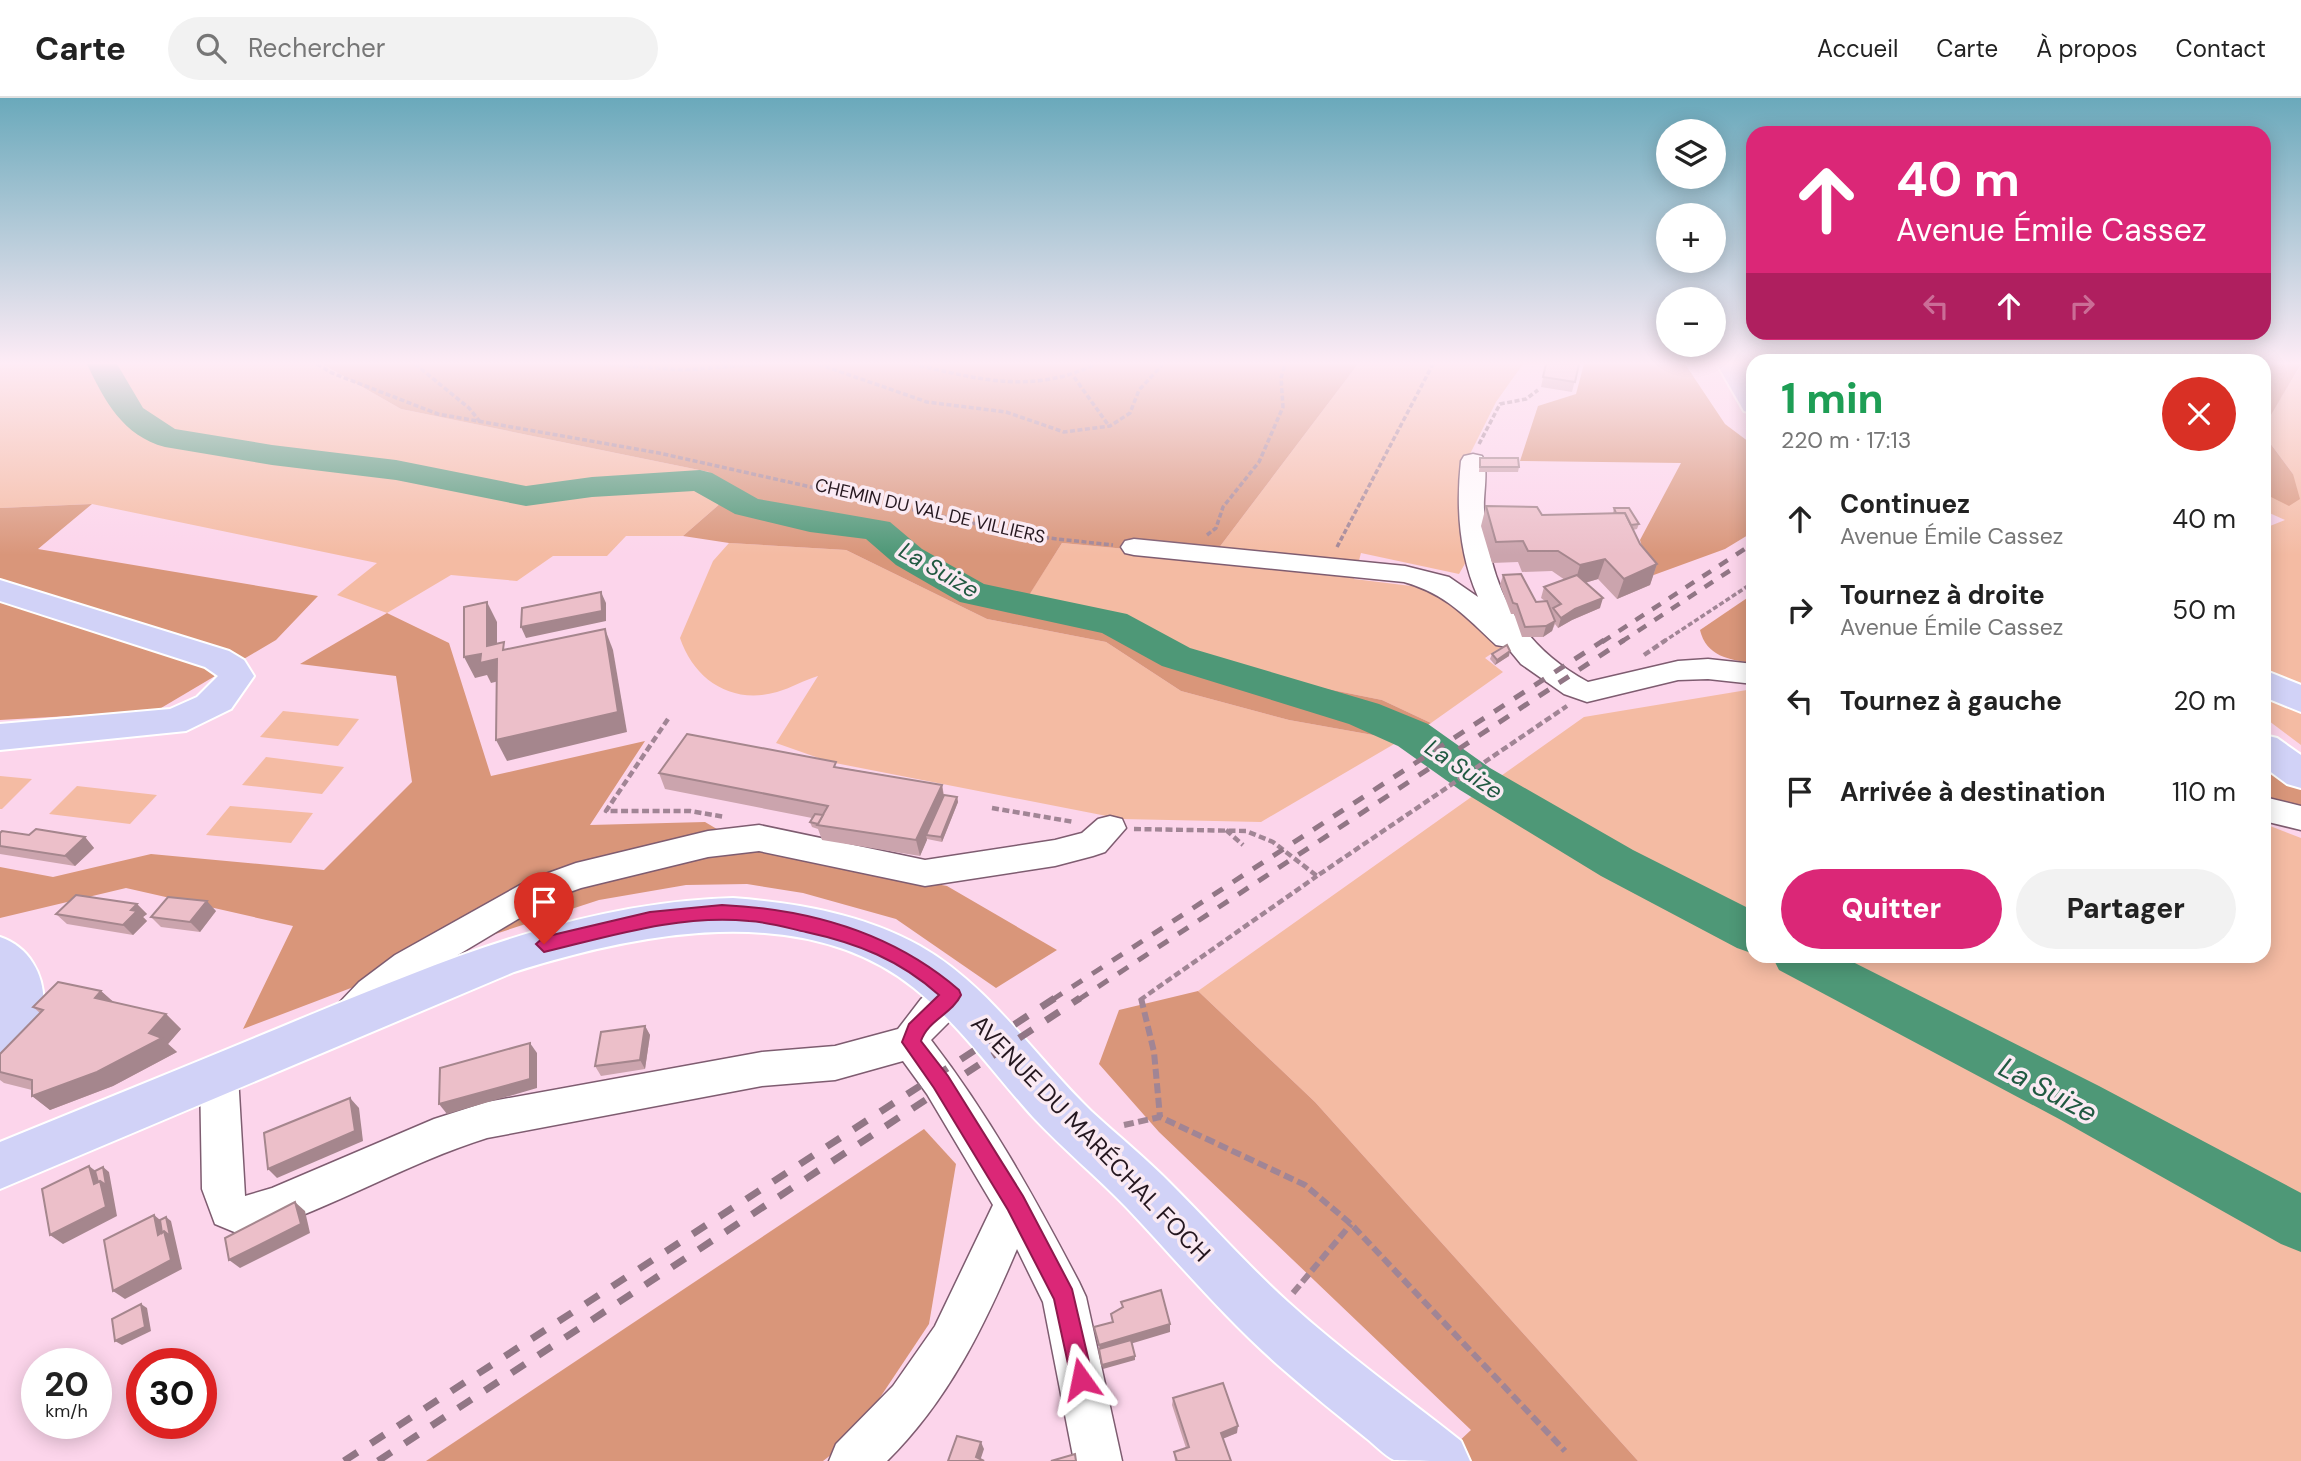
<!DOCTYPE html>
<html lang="fr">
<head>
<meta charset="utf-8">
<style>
  body { margin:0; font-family:"DM Sans",sans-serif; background:#f2f2f2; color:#222; height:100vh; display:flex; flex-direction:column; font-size:26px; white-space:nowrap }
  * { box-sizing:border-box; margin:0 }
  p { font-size:23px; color:#767676 }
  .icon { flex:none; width:38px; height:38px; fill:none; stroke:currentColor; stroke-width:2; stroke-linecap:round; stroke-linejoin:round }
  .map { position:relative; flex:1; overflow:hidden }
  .side { position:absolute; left:1746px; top:256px; width:525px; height:609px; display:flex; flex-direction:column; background:#fff; border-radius:21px; box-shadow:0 4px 18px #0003 }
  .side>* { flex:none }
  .guide { position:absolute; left:1746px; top:28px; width:525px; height:214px; border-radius:21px; box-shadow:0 4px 18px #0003; background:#db2777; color:#fff; overflow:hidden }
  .fabs { position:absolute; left:1656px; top:21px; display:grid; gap:14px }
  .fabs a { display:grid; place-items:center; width:70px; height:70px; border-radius:50%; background:#fff; box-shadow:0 4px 18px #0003; font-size:35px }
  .speed { position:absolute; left:21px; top:1250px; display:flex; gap:14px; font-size:35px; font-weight:700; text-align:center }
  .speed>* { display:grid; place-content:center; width:91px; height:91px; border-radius:50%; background:#fff; box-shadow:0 4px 18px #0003; line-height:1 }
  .speed small { font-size:18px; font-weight:400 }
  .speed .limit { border:10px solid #d22; background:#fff; color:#111 }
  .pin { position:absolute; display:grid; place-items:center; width:60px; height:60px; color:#fff; margin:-72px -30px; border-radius:50% 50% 50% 0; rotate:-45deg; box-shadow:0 0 7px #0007 }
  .pin .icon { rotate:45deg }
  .me { position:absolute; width:77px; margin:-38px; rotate:348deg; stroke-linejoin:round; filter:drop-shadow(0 0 5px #0008) }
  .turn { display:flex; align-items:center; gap:24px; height:147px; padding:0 35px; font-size:32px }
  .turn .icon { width:91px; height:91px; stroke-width:2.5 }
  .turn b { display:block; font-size:49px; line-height:60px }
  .lanes { display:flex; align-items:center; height:66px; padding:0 35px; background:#0003; justify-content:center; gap:35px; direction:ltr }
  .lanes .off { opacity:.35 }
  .round { display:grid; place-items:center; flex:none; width:74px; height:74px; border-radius:37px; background:#f2f2f2 }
  .summary { display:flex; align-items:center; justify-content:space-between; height:119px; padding:0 35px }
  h1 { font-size:42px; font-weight:800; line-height:52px; color:#1e9e55 }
  .action { display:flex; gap:14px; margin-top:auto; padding:14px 35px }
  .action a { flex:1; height:80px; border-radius:42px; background:#db2777; color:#fff; font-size:28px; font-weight:800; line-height:80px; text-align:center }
  .action a+a { background:#f2f2f2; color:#222 }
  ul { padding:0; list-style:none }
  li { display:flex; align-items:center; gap:21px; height:91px; padding:0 35px }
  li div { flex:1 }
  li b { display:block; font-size:26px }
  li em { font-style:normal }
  header { display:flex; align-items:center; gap:42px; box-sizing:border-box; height:98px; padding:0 35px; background:#fff; border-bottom:2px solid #e0e0e0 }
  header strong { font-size:33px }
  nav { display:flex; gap:38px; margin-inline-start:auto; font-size:24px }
  .search { width:490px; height:63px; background:#f2f2f2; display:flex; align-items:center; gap:18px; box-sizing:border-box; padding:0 24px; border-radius:38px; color:#767676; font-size:26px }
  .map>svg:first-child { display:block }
  .green { fill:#f4bba3 }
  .forest { fill:#d9967a }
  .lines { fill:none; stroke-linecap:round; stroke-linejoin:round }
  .river { fill:#4e9877; fill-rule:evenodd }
  .minor-casing { stroke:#7e5c70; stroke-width:3 }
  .major-casing { stroke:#fff; stroke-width:4 }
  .path-far2 { stroke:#a18595; stroke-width:3.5; stroke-dasharray:5 2.5; stroke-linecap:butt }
  .path-far1 { stroke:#a18595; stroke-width:4.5; stroke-dasharray:7 3.5; stroke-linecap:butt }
  .path { stroke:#a18595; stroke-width:6; stroke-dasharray:10 4.5; stroke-linecap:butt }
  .minor { fill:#fff; fill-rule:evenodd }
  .major { fill:#d1d2f7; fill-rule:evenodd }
  .rail-far2 { stroke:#917685; stroke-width:4.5; stroke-dasharray:10 10; stroke-linecap:butt }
  .rail-far1 { stroke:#917685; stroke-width:5; stroke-dasharray:12 12; stroke-linecap:butt }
  .rail { stroke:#917685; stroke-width:7; stroke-dasharray:16 16; stroke-linecap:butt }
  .wall { fill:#cba4ad }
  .shaded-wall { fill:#a5868d }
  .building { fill:#ecbfc9; stroke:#a5868d; stroke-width:2 }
  .route { fill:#db2777; stroke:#8e194d; stroke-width:2 }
  .labels { text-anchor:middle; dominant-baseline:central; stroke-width:7; stroke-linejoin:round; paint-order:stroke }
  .far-street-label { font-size:18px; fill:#25171f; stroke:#faeaf3 }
  .water-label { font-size:23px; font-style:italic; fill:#205941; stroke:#faeaf3 }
  .near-street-label { font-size:24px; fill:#25171f; stroke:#faeaf3 }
  .near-water-label { font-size:28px; font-style:italic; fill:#205941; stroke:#faeaf3 }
</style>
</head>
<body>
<header>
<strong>Carte</strong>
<div class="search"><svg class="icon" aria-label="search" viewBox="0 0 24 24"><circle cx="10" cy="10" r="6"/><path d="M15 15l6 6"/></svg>Rechercher</div>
<nav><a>Accueil</a><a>Carte</a><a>À propos</a><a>Contact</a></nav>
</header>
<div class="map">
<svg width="2301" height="1363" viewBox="0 0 2301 1363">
  <rect width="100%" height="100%" fill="#fcd5eb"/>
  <g class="green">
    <polygon points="0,266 322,266 401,311 709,374 722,404 683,438 626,438 607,458 553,458 517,483 451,477 387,515 337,497 377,465 92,406 0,410"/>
    <polygon points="1358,266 1523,266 1496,304 1468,360 1458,395 1470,457 1459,476 1361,455 1354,481 1436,491 1503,548 1485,560 1503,574 1431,625 1382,602 1267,579 1179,554 1116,522 1025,503 1062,445 1212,459"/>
    <polygon points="2301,267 2301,647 2265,620 2265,430 2285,422 2265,413 2265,396 2267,400 2293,376 2267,341 2264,327"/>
    <path d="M729,445L846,452L987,521L1106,544L1181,593L1289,622L1401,642L1261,724L1122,721L830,664L776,645L818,578C804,582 791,590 777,594C732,607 694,582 680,540L713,463Z"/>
    <polygon points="1753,591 1754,858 2264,858 2265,726 2301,740 2301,1363 1638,1363 1315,1004 1198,893 1584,619"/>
    <polygon points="283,613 359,621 338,648 260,639"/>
    <polygon points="266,659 344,669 322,696 242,687"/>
    <polygon points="0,678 32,681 2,711 0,711"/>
    <polygon points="77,688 157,697 130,726 49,716"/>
    <polygon points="230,708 313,715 291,745 206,737"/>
  </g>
  <g class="forest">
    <polygon points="322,266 1358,266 1212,459 1062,445 1026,502 1116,522 1179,554 1267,579 1382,602 1431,625 1401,642 1289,622 1181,593 1106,544 987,521 846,452 729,445 683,438 722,404 709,374 401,311"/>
    <polygon points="1584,266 1685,266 1725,326 1753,347 1753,434 1725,451 1651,478 1640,442 1681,365 1520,363 1538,308 1576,296"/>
    <polygon points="2264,266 2301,266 2265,327 2264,327"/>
    <polygon points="2265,328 2267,341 2293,376 2300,401 2289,408 2265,396"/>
    <polygon points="92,406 38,451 318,498 276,542 156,613 0,622 0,410"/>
    <path d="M1753,496V565C1729,562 1706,558 1700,532Z"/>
    <polygon points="387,515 449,545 491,678 645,643 590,727 705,724 749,750 947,788 1057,852 996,890 896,821 803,795 747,786 686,787 599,802 480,841 243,931 293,828 126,790 0,820 0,769 53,779 151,756 324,772 412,684 396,578 300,566"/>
    <polygon points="2264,667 2301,690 2301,713 2265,704"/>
    <polygon points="1198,893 1315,1004 1638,1363 1438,1363 1471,1332 1159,1034 1099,966 1119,912"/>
    <polygon points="924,1031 956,1066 929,1226 853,1340 823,1363 426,1363"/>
  </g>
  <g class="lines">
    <g class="river">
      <path d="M87,266H117L143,310L175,331L272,347L396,362L526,388L592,379L700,372L712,375L758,401L890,424L922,451L984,486L1127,516L1190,550L1379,606L1428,626L1490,670L1633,752L1754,813V856L1737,850L1601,778L1460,692L1398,648L1349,626L1162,568L1102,535L960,504L896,467L866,441L810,434L735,416L694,393L592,399L526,408L396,382L272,367L165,349C123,338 104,302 87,266Z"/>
      <polygon points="1772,858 1841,858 2099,988 2301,1095 2301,1154 2281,1146 2061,1022 1779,872"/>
    </g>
    <defs>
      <g id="minor">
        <path d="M1473,356L1482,358C1489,369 1483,397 1484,411C1488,488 1520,548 1588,584L1678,563L1708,561L1754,566V586L1708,581L1678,582L1587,604L1564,596L1521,566L1507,549L1496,547C1465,518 1446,496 1404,484L1134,457L1125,455L1121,449L1125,443L1134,441L1405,468L1449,479L1478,499C1459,456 1456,409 1461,363L1464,358Z"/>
        <polygon points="2264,699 2301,708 2301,732 2264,723"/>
        <polygon points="1110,718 1122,721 1126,730 1105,754 1093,758 1055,768 925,788 759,753 708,759 581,790 553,800 421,879 385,906 365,927 352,932 339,927 334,916 339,905 359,884 395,857 529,782 576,765 708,733 759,727 925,762 1055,742 1082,735 1098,721"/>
        <path d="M952,882L965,886L970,897L965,908L931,942C989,1017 1035,1100 1079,1184L1086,1199L1122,1363H1074L1043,1204L1017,1151C984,1229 948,1303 887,1363H829L836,1346L893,1288L935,1228L993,1107L927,996L903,963L835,982L762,988L487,1040C404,1066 328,1113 244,1138L215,1126L202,1091L200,977L205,965L219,960L233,965L238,977L245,1098L272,1090L434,1021L487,1004L762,954L835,948L898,931L921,901L939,886Z"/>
      </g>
      <g id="major">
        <polygon points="1717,266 1743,266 1754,283 1754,315 1744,313"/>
        <polygon points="0,482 229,553 244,562 254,578 231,611 186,633 0,652 0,626 170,611 197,599 218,578 205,569 0,503"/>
        <polygon points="2264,572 2301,587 2301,614 2264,599"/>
        <polygon points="2264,637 2277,640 2301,657 2301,690 2287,686 2264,669"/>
        <path d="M733,800C797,805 863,816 920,848C989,887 1035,959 1091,1013C1118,1038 1147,1061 1173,1088C1211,1126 1247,1167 1288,1204C1343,1254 1403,1297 1461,1343L1470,1363C1453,1363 1407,1363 1394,1362C1384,1357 1375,1347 1366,1340C1339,1318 1311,1296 1285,1273C1227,1223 1178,1164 1126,1109C1096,1078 1063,1051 1033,1019C994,976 960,927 914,890C803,801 637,835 514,874L0,1091V1044C103,1002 207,960 310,917C447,861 582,804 733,800Z"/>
        <path d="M0,839C59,859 57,949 0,970Z"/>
      </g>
    </defs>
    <use href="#minor" class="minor-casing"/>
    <use href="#major" class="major-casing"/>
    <g class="path-far2">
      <polyline points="317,266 332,275 438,316 659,355 1030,438 1113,447"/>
      <polyline points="415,266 469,310 481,325"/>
      <polyline points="603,266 683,272 763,266"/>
      <polyline points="818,266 927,304 1006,314 1064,334 1110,328 1130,315 1139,292 1163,266"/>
      <path d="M912,266C979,281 1031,297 1096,266"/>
      <polyline points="1074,279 1109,328"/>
      <polyline points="1479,346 1500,306 1526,301 1538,292"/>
      <polyline points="1207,437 1216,430 1223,409 1259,364 1283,309 1281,280 1285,266"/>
      <polyline points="1337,449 1433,266"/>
      <polyline points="1663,544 1754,484"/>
    </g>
    <g class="path-far1">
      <polyline points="1644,557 1666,542"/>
      <polyline points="668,621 606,713 690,713 725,719"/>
      <polyline points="992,710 1074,724"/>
      <polyline points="1134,731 1246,733 1273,744 1317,778 1567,608"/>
      <polyline points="1226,732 1243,747"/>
      <polyline points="1140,902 1317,778"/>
    </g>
    <g class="path">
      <polyline points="1141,900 1154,954 1160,1019"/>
      <polyline points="1124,1027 1160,1019 1305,1087 1351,1126 1565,1353"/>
      <polyline points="1293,1195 1351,1126"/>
    </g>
    <use href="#minor" class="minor"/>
    <use href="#major" class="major"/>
    <g class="rail-far2">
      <polyline points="1602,544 1754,445"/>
      <polyline points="1621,544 1737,468"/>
    </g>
    <g class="rail-far1">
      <polyline points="1052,902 1604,542"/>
      <polyline points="1078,902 1624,542"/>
    </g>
    <g class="rail">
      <polyline points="344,1363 1055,900"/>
      <polyline points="378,1363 1080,900"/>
    </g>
  </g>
  <g class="wall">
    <polygon points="1546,266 1579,266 1572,294 1541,289"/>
    <polygon points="1480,360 1519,369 1518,374 1479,374"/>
    <polygon points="1486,408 1542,417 1613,415 1614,410 1639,426 1637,431 1633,432 1640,446 1657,466 1650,487 1617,501 1598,481 1585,485 1600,510 1572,522 1558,530 1555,526 1552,533 1543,539 1522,539 1514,516 1511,516 1500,487 1503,477 1536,504 1545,503 1541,500 1544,489 1565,482 1552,473 1522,474 1518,464 1492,465 1481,428"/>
    <polygon points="1492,556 1509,558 1495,567 1490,561"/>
    <polygon points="838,669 942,687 944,697 957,699 958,704 942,744 927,741 920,758 822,742 818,731 812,729 810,724 812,720 665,691 659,675"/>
    <polygon points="0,735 29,737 85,739 94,750 75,768 0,756"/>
    <polygon points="137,806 147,816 143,819 147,823 133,837 67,826 56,816"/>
    <polygon points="216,813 200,834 161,829 151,819"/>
    <polygon points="101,893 114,905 166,916 181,931 168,946 177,954 113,988 50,1012 32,998 32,992 4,985 0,982 0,956 40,915 33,909"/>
    <polygon points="645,928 650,937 645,971 601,978 595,968"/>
    <polygon points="1173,1300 1237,1335 1223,1340 1231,1363 1175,1363 1174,1354 1186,1350 1172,1307"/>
  </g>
  <g class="shaded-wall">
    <polygon points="1605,461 1598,481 1574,488 1580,467"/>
    <polygon points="1657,466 1650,487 1617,501 1624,481"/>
    <polygon points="601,494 606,505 606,523 526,540 521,529"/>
    <polygon points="1603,500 1600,510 1572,522 1558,530 1561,520 1575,511"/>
    <polygon points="487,504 497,524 497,562 507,581 491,585 487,577 475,580 464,559 487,548"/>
    <polygon points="1555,523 1552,533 1543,539 1546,528"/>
    <polygon points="605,531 613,552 627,634 507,663 496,642"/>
    <polygon points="1510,553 1509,558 1495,567 1497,562"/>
    <polygon points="942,687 944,702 926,737 927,742 920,758 916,742"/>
    <polygon points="957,699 958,704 942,744 941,739"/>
    <polygon points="85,739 94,750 75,768 65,758"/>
    <polygon points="207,803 216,813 200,834 190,824"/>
    <polygon points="137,806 147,816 143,819 147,823 133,837 123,827 131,812"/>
    <polygon points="101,893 117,907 95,900"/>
    <polygon points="166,916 181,931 168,946 177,954 113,988 50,1012 32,998 149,935"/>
    <polygon points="645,928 650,937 645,971 640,962"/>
    <polygon points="530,945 537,955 537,990 447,1016 439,1006"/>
    <polygon points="350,1000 359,1010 363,1043 277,1080 268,1071"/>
    <polygon points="89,1068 101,1077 103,1069 109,1074 117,1118 63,1146 50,1137 94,1086"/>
    <polygon points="295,1104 305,1113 310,1135 240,1170 229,1162"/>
    <polygon points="154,1117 165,1126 166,1119 171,1123 182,1171 125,1201 113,1193 158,1137"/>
    <polygon points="141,1206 147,1210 151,1233 122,1247 115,1243"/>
    <polygon points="1170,1226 1170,1234 1100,1255 1099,1247"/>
    <polygon points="1135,1258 1135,1262 1103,1271 1102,1267"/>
    <polygon points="1238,1328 1237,1335 1220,1342 1221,1335"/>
    <polygon points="981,1344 984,1351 980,1363 976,1359"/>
  </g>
  <g class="building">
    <polygon points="1546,266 1579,266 1575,284 1543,279"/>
    <polygon points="1480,360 1518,360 1519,369 1480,369"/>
    <polygon points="1486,408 1537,409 1542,417 1625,415 1640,446 1657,466 1624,481 1605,461 1580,467 1558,453 1528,453 1523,443 1496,444"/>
    <polygon points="1614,410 1629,410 1639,426 1631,427 1625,415 1616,415"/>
    <polygon points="1521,476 1536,504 1547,503 1555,523 1546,528 1525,529 1517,506 1513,505 1503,477"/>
    <polygon points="1577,477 1603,500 1575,511 1561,520 1553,510 1561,506 1544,489"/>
    <polygon points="601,494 602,513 521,529 522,510"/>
    <polygon points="487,504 487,548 504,544 503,552 605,531 618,614 496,642 497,561 480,565 481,556 464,559 464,509"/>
    <polygon points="1507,547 1510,553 1497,562 1492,556"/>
    <polygon points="687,636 836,664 834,669 942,687 916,742 817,727 828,708 659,675"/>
    <polygon points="944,697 957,699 941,739 926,737"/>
    <polygon points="815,716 823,717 818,726 810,724"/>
    <polygon points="36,731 85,739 65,758 0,748 0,735 2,733 29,737"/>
    <polygon points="76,797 137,806 131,812 137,813 123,827 56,816"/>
    <polygon points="168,799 207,803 190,824 151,819"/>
    <polygon points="58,884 101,893 95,900 166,916 149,935 162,940 97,974 32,998 32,982 0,974 0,956 43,912 33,909"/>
    <polygon points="645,928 640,962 595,968 601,934"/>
    <polygon points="530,945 530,981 439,1006 440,970"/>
    <polygon points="350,1000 355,1033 268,1071 264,1035"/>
    <polygon points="89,1068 94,1086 100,1083 106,1109 50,1137 42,1091"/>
    <polygon points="103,1069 106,1087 100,1083 98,1084 95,1073"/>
    <polygon points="295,1104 301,1126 229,1162 225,1140"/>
    <polygon points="154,1117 158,1137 164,1133 171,1162 113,1193 104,1142"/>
    <polygon points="166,1119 170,1138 164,1133 162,1135 160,1122"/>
    <polygon points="1161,1192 1170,1226 1099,1247 1094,1229 1113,1224 1111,1216 1123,1209 1121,1204"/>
    <polygon points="141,1206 145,1229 115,1243 112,1221"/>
    <polygon points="1131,1242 1135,1258 1102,1267 1099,1251"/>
    <polygon points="1223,1285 1238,1328 1221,1335 1231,1363 1177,1363 1174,1354 1189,1349 1173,1300"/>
    <polygon points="957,1338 981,1344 976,1359 984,1363 948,1363"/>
    <polygon points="1075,1356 1076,1363 1051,1363"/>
  </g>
  <linearGradient id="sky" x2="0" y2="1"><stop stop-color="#6aa9bb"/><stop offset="0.58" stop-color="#feecf6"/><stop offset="1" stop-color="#feecf6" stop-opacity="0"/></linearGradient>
  <rect width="2301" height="457" fill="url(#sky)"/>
  <path class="route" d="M722,807C808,811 893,835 959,892L961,897C952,916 928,922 921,943L948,978L1023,1098L1072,1191L1093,1281L1089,1289L1081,1292L1073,1289L1054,1201L1008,1112L934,990L902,944L909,926L939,897C900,862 857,845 806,834C788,830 768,824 749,823C680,816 611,838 544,854L536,846L544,839L650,814Z"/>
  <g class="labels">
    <g class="far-street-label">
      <text transform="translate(930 413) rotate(13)">CHEMIN DU VAL DE VILLIERS</text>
    </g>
    <g class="water-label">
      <text transform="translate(939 472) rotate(30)">La Suize</text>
      <text transform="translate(1464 671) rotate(34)">La Suize</text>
    </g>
    <g class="near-street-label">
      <text transform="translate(1091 1040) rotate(46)">AVENUE DU MARÉCHAL FOCH</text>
    </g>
    <g class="near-water-label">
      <text transform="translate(2048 992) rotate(28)">La Suize</text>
    </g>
  </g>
</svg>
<div class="fabs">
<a><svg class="icon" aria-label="layers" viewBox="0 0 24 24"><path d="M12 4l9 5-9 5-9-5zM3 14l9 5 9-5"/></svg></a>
<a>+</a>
<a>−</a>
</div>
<div class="speed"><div>20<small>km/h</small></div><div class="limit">30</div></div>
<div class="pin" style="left:544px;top:846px;background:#d93025"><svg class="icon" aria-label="arrive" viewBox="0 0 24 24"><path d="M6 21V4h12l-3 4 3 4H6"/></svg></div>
<svg class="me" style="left:1081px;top:1281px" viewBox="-20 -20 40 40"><path d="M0-17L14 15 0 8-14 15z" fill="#db2777" stroke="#fff" stroke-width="4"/></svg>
<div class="guide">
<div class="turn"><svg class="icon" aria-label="ahead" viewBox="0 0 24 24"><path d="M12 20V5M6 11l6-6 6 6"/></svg><div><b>40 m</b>Avenue Émile Cassez</div></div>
<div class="lanes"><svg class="icon off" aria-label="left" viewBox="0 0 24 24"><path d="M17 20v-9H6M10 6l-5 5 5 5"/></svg><svg class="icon" aria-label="ahead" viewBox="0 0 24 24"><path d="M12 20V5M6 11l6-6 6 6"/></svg><svg class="icon off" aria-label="right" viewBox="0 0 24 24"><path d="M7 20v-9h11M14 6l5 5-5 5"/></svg></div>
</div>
<section class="side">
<div class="summary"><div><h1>1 min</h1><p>220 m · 17:13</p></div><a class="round" style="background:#d93025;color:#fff"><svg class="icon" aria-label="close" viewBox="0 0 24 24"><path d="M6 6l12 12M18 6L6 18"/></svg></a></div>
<ul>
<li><svg class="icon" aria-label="ahead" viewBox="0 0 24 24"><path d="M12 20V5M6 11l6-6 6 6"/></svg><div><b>Continuez</b><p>Avenue Émile Cassez</p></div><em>40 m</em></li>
<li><svg class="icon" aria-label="right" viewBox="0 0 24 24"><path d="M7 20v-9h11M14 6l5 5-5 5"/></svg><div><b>Tournez à droite</b><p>Avenue Émile Cassez</p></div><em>50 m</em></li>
<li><svg class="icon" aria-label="left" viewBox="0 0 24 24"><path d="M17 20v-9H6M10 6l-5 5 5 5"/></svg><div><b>Tournez à gauche</b></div><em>20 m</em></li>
<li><svg class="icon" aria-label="arrive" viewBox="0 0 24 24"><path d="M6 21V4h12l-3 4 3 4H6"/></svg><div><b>Arrivée à destination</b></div><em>110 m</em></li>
</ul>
<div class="action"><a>Quitter</a><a>Partager</a></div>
</section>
</div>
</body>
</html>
